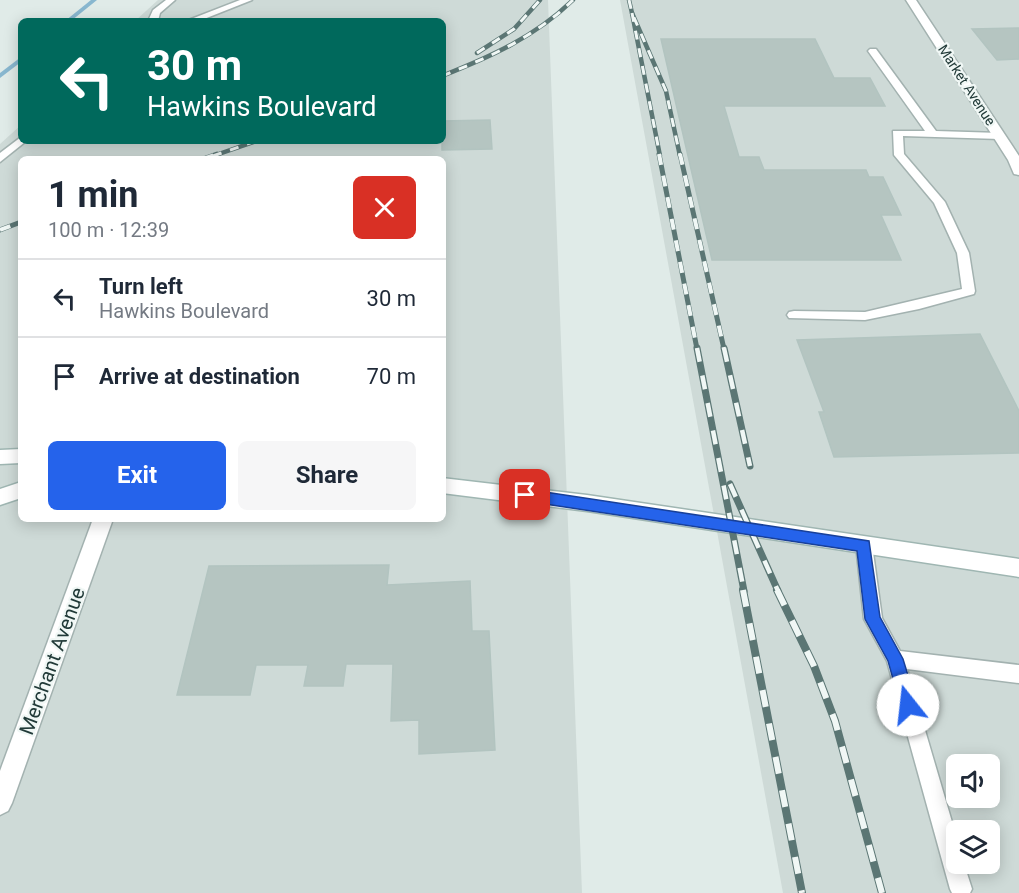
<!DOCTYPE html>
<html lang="en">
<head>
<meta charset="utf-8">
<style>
  body { margin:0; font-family:Roboto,sans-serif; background:#f6f6f7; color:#1f2937; height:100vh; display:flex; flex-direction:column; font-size:22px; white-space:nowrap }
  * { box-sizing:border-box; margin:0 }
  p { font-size:20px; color:#747a83 }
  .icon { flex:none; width:33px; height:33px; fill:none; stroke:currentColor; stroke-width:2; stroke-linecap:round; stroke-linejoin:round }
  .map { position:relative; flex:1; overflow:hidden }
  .drawer { position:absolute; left:18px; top:156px; width:428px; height:366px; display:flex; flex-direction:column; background:#fff; border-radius:9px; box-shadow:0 3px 15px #0003 }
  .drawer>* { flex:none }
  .guide { position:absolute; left:18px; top:18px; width:428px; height:126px; border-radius:9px; box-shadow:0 3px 15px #0003; background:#00695c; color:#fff; overflow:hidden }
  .buttons { position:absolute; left:946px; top:754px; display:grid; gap:12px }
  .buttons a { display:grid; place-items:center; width:54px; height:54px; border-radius:9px; background:#fff; box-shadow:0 3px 15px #0003; font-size:30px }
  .pin { position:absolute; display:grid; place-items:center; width:51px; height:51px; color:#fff; margin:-26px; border-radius:12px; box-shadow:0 3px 9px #0006 }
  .me { position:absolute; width:66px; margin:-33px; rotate:344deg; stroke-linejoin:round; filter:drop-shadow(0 0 4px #0008) }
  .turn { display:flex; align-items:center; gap:21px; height:126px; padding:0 30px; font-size:27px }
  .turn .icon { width:78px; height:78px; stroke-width:2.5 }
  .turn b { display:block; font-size:42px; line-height:51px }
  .round { display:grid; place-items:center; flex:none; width:63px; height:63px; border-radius:9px; background:#f6f6f7 }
  .head { display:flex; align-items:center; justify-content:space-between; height:102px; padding:0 30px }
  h1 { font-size:36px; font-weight:700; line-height:45px }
  .primary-button { display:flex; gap:12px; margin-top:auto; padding:12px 30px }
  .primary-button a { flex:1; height:69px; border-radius:9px; background:#2563eb; color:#fff; font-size:24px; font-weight:700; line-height:69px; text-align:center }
  .primary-button a+a { background:#f6f6f7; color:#1f2937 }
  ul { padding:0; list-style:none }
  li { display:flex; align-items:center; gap:18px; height:78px; padding:0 30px; border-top:2px solid #e0e1e3 }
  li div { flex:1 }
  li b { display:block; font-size:22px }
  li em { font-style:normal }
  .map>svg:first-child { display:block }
  .built { fill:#cedad7; fill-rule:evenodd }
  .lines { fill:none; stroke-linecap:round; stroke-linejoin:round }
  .stream { fill:#88b7cf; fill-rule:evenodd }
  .building { fill:#b5c5c1; stroke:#b2c4c0; stroke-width:1.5 }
  .service-casing { stroke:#a3b2b0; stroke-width:3 }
  .minor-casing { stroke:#a3b2b0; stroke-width:3 }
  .secondary-casing { stroke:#9fb6b2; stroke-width:3 }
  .service { fill:#fff; fill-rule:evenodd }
  .minor { fill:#fff; fill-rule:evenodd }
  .secondary { fill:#fff; fill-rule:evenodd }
  .rail-far3-casing { stroke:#5b7674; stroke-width:4.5 }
  .rail-far2-casing { stroke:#5b7674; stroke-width:5 }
  .rail-far1-casing { stroke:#5b7674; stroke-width:7 }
  .rail-casing { stroke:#5b7674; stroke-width:8 }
  .rail-far3 { stroke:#f0f7f5; stroke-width:3; stroke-dasharray:9; stroke-linecap:butt }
  .rail-far2 { stroke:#f0f7f5; stroke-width:4; stroke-dasharray:11; stroke-linecap:butt }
  .rail-far1 { stroke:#f0f7f5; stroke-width:4.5; stroke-dasharray:14; stroke-linecap:butt }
  .rail { stroke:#f0f7f5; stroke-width:6; stroke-dasharray:17; stroke-linecap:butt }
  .route { fill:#2563eb; stroke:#184099; stroke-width:1.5 }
  .labels { text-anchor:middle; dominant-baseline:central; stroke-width:4.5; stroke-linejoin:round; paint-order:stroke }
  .far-street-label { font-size:14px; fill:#213a38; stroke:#f0f7f5 }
  .near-street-label { font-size:20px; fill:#213a38; stroke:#f0f7f5 }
</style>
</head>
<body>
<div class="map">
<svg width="1019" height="893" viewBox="0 0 1019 893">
  <rect width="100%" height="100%" fill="#e0ebe8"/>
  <g class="built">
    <path d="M158,0H548L582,893H0V144L21,125V141H442V21H135ZM21,159H442V519H21Z"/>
    <path d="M620,0H1019V893H783ZM957,765H990V798H957ZM957,831H990V864H957Z"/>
  </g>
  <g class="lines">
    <g class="stream">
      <polygon points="91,0 97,0 71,21 65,21"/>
      <polygon points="21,57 21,62 0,78 0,73"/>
    </g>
  </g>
  <g class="building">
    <polygon points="1019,28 1019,59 997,60 972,29"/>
    <polygon points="661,39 815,39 834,78 870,78 885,106 724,106 739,157 759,157 764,170 866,170 869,177 883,177 901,215 881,215 901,260 712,260"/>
    <polygon points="490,120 492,149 442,150 442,121"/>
    <polygon points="980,334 1019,411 1019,453 834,457 819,412 824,412 797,340"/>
    <polygon points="389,565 387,585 470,581 472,631 489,631 495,750 419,754 419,720 391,721 393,664 346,664 343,686 304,686 308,665 256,665 250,695 177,695 209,566"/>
  </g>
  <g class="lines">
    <defs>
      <g id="service">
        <polygon points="166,0 175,0 160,13 158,21 148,21 153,10"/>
        <polygon points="240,0 252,0 199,21 186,21"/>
        <polygon points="870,49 876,49 936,131 1000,133 1005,136 1000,139 903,136 904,154 945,202 969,253 975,291 974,294 919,309 865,320 789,318 787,315 789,312 794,311 865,312 962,289 957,253 934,203 894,155 893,131 925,131 868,51"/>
        <polygon points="21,137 21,141 25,142 0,162 0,153"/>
        <polygon points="864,538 870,540 872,545 882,618 900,651 1019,665 1019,683 907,669 957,839 957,864 964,864 972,889 970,893 952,893 950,889 887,661 864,619 856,545 858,540"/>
      </g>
      <g id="minor">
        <polygon points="906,0 916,0 1019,156 1019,175 1014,174 1008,160"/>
        <polygon points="93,519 113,519 12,803 8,811 0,815 0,771"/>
      </g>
      <g id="secondary">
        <polygon points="21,449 21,463 0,464 0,450"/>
        <polygon points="442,478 587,495 1019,559 1019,577 587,511 442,493"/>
        <polygon points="21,482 21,498 0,505 0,489"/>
      </g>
    </defs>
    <use href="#service" class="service-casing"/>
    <use href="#minor" class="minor-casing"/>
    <use href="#secondary" class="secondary-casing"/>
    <use href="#service" class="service"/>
    <use href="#minor" class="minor"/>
    <use href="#secondary" class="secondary"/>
    <defs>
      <g id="rail-far3">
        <polyline points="629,0 632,13 666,91 680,156"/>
        <polyline points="632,13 660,156"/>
        <polyline points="477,53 514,29 540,0"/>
        <path d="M442,76C490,57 535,37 573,0"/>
        <polyline points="213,156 256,141"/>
      </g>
      <g id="rail-far2">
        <polyline points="659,154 697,349"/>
        <polyline points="680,154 724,349"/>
        <polyline points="203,159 217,154"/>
        <polyline points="0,230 21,222"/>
      </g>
      <g id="rail-far1">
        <polyline points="697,348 744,591"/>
        <polyline points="724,348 750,466"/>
        <polyline points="730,484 778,591"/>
      </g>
      <g id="rail">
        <polyline points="743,590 802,893"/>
        <polyline points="777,590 814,666 835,721 882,893"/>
      </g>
    </defs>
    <use href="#rail-far3" class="rail-far3-casing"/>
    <use href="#rail-far2" class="rail-far2-casing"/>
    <use href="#rail-far1" class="rail-far1-casing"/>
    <use href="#rail" class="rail-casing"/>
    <use href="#rail-far3" class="rail-far3"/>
    <use href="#rail-far2" class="rail-far2"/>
    <use href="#rail-far1" class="rail-far1"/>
    <use href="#rail" class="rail"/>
  </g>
  <polygon class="route" points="525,489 869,541 880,617 903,659 917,705 914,711 908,713 902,711 888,661 865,619 857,551 525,501 518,495"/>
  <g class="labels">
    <g class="far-street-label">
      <text transform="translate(967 85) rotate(57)">Market Avenue</text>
    </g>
    <g class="near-street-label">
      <text transform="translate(52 661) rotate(-70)">Merchant Avenue</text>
    </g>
  </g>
</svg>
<div class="buttons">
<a><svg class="icon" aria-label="sound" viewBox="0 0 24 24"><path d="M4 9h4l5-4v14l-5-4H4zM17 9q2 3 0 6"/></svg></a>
<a><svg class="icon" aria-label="layers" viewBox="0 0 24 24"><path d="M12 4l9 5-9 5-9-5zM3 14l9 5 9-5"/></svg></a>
</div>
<div class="pin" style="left:525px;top:495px;background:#d93025"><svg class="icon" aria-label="arrive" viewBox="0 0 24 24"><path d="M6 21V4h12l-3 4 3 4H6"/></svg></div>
<svg class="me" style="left:908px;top:705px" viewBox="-20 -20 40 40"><circle r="19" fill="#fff"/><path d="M0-13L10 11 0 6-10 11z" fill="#2563eb"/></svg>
<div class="guide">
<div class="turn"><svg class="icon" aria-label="left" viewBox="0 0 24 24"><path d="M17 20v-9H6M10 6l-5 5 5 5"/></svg><div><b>30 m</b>Hawkins Boulevard</div></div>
</div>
<section class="drawer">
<div class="head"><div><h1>1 min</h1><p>100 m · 12:39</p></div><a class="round" style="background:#d93025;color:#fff"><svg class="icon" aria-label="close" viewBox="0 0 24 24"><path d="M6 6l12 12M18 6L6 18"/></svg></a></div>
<ul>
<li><svg class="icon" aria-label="left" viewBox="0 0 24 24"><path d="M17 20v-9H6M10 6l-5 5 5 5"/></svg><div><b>Turn left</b><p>Hawkins Boulevard</p></div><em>30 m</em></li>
<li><svg class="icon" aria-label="arrive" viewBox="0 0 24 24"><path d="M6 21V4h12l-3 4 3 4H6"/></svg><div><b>Arrive at destination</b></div><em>70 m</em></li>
</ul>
<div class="primary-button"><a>Exit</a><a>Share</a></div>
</section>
</div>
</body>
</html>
